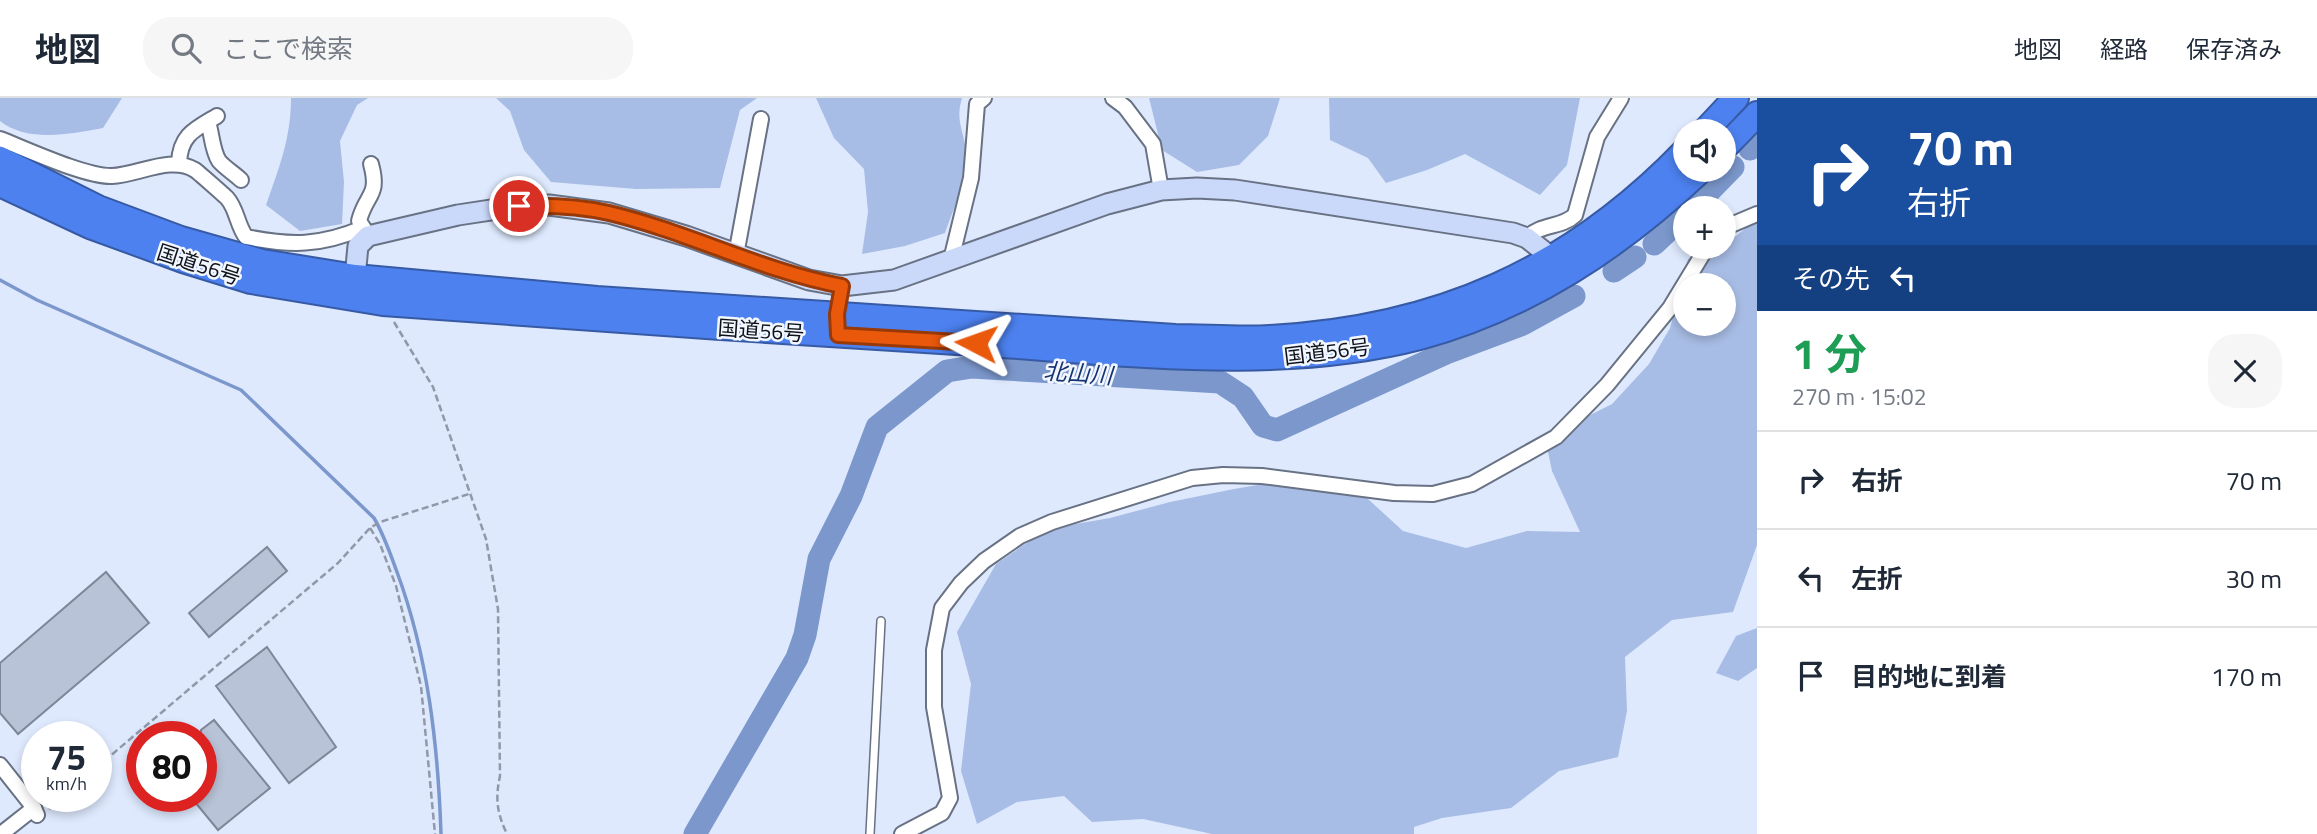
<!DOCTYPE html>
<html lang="ja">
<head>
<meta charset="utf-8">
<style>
  body { margin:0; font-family:"Titillium Web","Noto Sans JP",sans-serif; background:#f6f6f7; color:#1f2937; height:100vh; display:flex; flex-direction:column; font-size:26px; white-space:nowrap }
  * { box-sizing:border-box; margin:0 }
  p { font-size:23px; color:#747a83 }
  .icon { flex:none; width:38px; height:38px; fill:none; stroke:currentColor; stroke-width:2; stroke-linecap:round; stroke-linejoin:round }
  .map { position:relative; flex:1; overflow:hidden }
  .panel { display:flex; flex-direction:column; background:#fff; width:560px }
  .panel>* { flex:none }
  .banner { background:#1a4fa0; color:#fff; overflow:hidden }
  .fabs { position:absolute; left:1673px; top:21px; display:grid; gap:14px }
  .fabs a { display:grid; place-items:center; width:63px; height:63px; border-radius:50%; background:#fff; box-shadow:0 4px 10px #0003; font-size:35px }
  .speed { position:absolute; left:21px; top:623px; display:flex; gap:14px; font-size:35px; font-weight:700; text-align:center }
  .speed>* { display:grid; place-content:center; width:91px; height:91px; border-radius:50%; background:#fff; box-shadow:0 4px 10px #0003; line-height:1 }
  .speed small { font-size:18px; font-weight:400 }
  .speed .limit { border:10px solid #d22; background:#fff; color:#111 }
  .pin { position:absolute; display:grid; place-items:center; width:60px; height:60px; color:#fff; margin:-30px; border:4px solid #fff; border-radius:50%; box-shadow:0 2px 7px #0007 }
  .me { position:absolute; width:77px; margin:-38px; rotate:274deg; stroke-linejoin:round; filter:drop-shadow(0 0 5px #0008) }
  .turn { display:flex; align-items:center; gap:24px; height:147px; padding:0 35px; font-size:32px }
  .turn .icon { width:91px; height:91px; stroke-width:2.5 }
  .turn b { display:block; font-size:49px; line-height:60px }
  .then { display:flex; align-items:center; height:66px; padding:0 35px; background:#0003; gap:14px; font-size:26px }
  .round { display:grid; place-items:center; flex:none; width:74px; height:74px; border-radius:28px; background:#f6f6f7 }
  .headline { display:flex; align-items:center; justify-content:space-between; height:119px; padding:0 35px }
  h1 { font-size:42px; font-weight:700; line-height:52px; color:#1e9e55 }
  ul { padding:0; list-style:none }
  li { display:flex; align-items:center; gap:21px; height:98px; padding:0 35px; border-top:2px solid #e0e1e3 }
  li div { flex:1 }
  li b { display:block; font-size:26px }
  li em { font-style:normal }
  header { display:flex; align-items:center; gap:42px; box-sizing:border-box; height:98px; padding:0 35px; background:#fff; border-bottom:2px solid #e0e1e3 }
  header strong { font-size:33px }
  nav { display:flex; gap:38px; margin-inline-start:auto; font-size:24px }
  .search { width:490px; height:63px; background:#f6f6f7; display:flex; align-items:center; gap:18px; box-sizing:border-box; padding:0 24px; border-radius:28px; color:#747a83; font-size:26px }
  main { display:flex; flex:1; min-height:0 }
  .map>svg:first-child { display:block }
  .green { fill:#a8bde5; fill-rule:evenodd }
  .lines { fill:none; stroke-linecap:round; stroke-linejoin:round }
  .stream { stroke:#7b97cb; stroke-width:3.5 }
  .river { stroke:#7b97cb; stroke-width:23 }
  .building { fill:#b9c3d7; stroke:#7d8799; stroke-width:2 }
  .lane-casing { stroke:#687284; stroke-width:10 }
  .street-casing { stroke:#687284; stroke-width:18 }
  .secondary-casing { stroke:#687284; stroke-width:23 }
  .highway-casing { stroke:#375aa4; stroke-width:28 }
  .path { stroke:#9199a9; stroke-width:2.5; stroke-dasharray:7 3.5; stroke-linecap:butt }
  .lane { stroke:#fff; stroke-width:7 }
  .street { stroke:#fff; stroke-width:14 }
  .secondary { stroke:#cad9fa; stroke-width:19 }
  .highway { stroke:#4d81ef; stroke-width:24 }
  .route-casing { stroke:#983908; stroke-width:18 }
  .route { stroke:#ea580c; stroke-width:12 }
  .labels { text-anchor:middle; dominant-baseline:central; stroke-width:5; stroke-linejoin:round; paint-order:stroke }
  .street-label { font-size:21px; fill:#0f1219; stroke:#f2f6ff }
  .water-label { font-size:23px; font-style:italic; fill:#163372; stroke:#f2f6ff }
</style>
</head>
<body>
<header>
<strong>地図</strong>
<div class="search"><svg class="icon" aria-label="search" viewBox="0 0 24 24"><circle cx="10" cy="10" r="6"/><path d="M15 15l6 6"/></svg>ここで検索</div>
<nav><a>地図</a><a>経路</a><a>保存済み</a></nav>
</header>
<main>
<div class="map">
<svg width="1757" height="736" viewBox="0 0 1757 736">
  <rect width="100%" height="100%" fill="#dee9fe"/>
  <g class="green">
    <path d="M0,0H122L103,30C70,36 28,45 0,23Z"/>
    <path d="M291,0H368L357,7L340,43L344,84L342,126L300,133L266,107C279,70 291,40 291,0Z"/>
    <polygon points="496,0 757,0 740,12 720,90 636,91 551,84 524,52 510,13"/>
    <path d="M816,0H962C955,23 964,32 966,54C968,79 953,112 945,135L905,148L862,156L868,114L864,71L834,40Z"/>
    <polygon points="1149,0 1280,0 1268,38 1239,67 1197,74 1162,52"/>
    <polygon points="1329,0 1580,0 1567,67 1540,97 1465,56 1427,72 1386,85 1368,60 1330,42"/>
    <path d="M1757,121V447L1733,514L1672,522L1625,559L1627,613L1618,659L1559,673L1511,710L1442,720L1414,729V736H1212L1143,721L1092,724L1064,698L1017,704L977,726L961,673L971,586L957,534L996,466L1047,431L1110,420L1170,404L1234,391L1287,382L1357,391L1403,433L1466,450L1527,433L1580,434L1552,373L1545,340L1612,306L1649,266L1670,230L1688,161L1713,149H1724V144L1736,138ZM1685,187H1724V226H1685Z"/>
    <polygon points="1757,530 1757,570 1738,583 1716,575 1736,538"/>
  </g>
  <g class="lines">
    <path class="stream" d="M0,182L37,202L241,292L374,420C384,437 390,455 397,474C428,558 438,647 441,736"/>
    <g class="river">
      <polyline points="1750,51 1757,43"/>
      <polyline points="1693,110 1733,69"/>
      <polyline points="1654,146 1685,117"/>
      <polyline points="1614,173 1635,159"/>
      <polyline points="695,736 797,560 805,537 819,461 851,398 877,329 947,273 972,269 1220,284 1243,299 1263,328 1277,332 1446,255 1523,226 1574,198"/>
    </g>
  </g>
  <g class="building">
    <polygon points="267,449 287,473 209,539 189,515"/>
    <polygon points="106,474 149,525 18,636 0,615 0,565"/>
    <polygon points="267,549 336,649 289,685 216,588"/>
    <polygon points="214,622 270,690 218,732 190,698 201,698 201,632"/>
  </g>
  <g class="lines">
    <defs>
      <polyline id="lane" points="870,736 881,523"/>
      <g id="street">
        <polyline points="1113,0 1125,9 1153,46 1161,92"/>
        <path d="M208,24C212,36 212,52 219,63C225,70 235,76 241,82"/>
        <path d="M0,41C26,51 86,79 112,78C138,77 171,57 195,72C198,74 225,98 227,100C237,111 237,127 246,139C291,148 320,148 363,130"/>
        <path d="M179,65C180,37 195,31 217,18"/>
        <polyline points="1724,130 1757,116"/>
        <path d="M368,137L359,123C366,95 380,99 371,66"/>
        <path d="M1527,140C1541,125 1562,130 1575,117L1597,39L1621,0"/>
        <polyline points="736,157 761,21"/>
        <polyline points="951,162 971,80 977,6 984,0"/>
        <polyline points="0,667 34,710 37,717"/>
        <polyline points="1,736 34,710"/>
        <polyline points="902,736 942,715 950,700 934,609 934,552 942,510 961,485 984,463 1020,438 1052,424 1192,380 1223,377 1262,378 1394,395 1433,396 1472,386 1556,339 1607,287 1670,210 1707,149"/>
      </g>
      <polyline id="secondary" points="355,179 358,148 368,138 458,117 518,108 549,107 609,115 686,138 809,182 842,188 894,182 1107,106 1161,92 1197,90 1235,92 1513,135 1527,140 1561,167"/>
      <g id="highway">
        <polyline points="1705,33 1736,0"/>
        <polyline points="1724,50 1757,16"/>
        <path d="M0,61L98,110L181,141L262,164L355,179L597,201L1175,239C1206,239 1239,242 1270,240C1437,231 1569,173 1685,53"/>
        <path d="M0,86L90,128L183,162L251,183L383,205C585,220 786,234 988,246C1128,255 1282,275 1420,239C1530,209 1619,149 1701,72"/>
      </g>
    </defs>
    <use href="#lane" class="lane-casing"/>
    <use href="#street" class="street-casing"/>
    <use href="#secondary" class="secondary-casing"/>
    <use href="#highway" class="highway-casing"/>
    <g class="path">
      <path d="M394,224L433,289L486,441L498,511L500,678C495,701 497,715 507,736"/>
      <polyline points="370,430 380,446 396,488 421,588 435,736"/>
      <polyline points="96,670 338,465 370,430 380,424 472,395"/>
      <polyline points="49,711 65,698"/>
    </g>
    <use href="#lane" class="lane"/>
    <use href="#street" class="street"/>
    <use href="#secondary" class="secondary"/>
    <use href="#highway" class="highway"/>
  </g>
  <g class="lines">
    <defs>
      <path id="route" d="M519,108C549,107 579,108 609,115C688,134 762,173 842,188L837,216L838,237L976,245"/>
    </defs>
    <use href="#route" class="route-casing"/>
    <use href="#route" class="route"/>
  </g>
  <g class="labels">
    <g class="street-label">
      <text transform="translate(199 166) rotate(18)">国道56号</text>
      <text transform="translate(761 232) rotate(4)">国道56号</text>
      <text transform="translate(1327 253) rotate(-7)">国道56号</text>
    </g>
    <g class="water-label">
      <text transform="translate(1078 275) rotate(4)">北山川</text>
    </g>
  </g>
</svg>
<div class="fabs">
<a><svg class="icon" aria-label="sound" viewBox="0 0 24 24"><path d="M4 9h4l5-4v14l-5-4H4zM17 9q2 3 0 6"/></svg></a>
<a>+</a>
<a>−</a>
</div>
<div class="speed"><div>75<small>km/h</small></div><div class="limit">80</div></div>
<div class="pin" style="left:519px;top:108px;background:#d93025"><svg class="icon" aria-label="arrive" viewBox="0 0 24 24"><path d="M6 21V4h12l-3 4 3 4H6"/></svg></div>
<svg class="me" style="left:976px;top:245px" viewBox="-20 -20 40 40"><path d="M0-17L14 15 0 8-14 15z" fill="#ea580c" stroke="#fff" stroke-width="4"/></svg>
</div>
<section class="panel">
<div class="banner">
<div class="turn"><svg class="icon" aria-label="right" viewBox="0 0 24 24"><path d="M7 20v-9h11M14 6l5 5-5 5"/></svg><div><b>70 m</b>右折</div></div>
<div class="then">その先<svg class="icon" aria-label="left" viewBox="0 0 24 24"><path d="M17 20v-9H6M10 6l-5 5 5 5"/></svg></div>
</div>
<div class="headline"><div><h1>1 分</h1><p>270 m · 15:02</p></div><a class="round"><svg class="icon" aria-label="close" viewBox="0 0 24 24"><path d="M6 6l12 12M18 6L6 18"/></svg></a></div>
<ul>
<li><svg class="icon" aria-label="right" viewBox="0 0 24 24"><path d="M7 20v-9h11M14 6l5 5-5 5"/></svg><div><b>右折</b></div><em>70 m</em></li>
<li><svg class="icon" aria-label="left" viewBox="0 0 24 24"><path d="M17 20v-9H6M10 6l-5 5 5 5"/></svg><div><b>左折</b></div><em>30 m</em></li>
<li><svg class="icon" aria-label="arrive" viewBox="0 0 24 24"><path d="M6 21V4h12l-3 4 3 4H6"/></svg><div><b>目的地に到着</b></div><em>170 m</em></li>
</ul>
</section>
</main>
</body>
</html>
